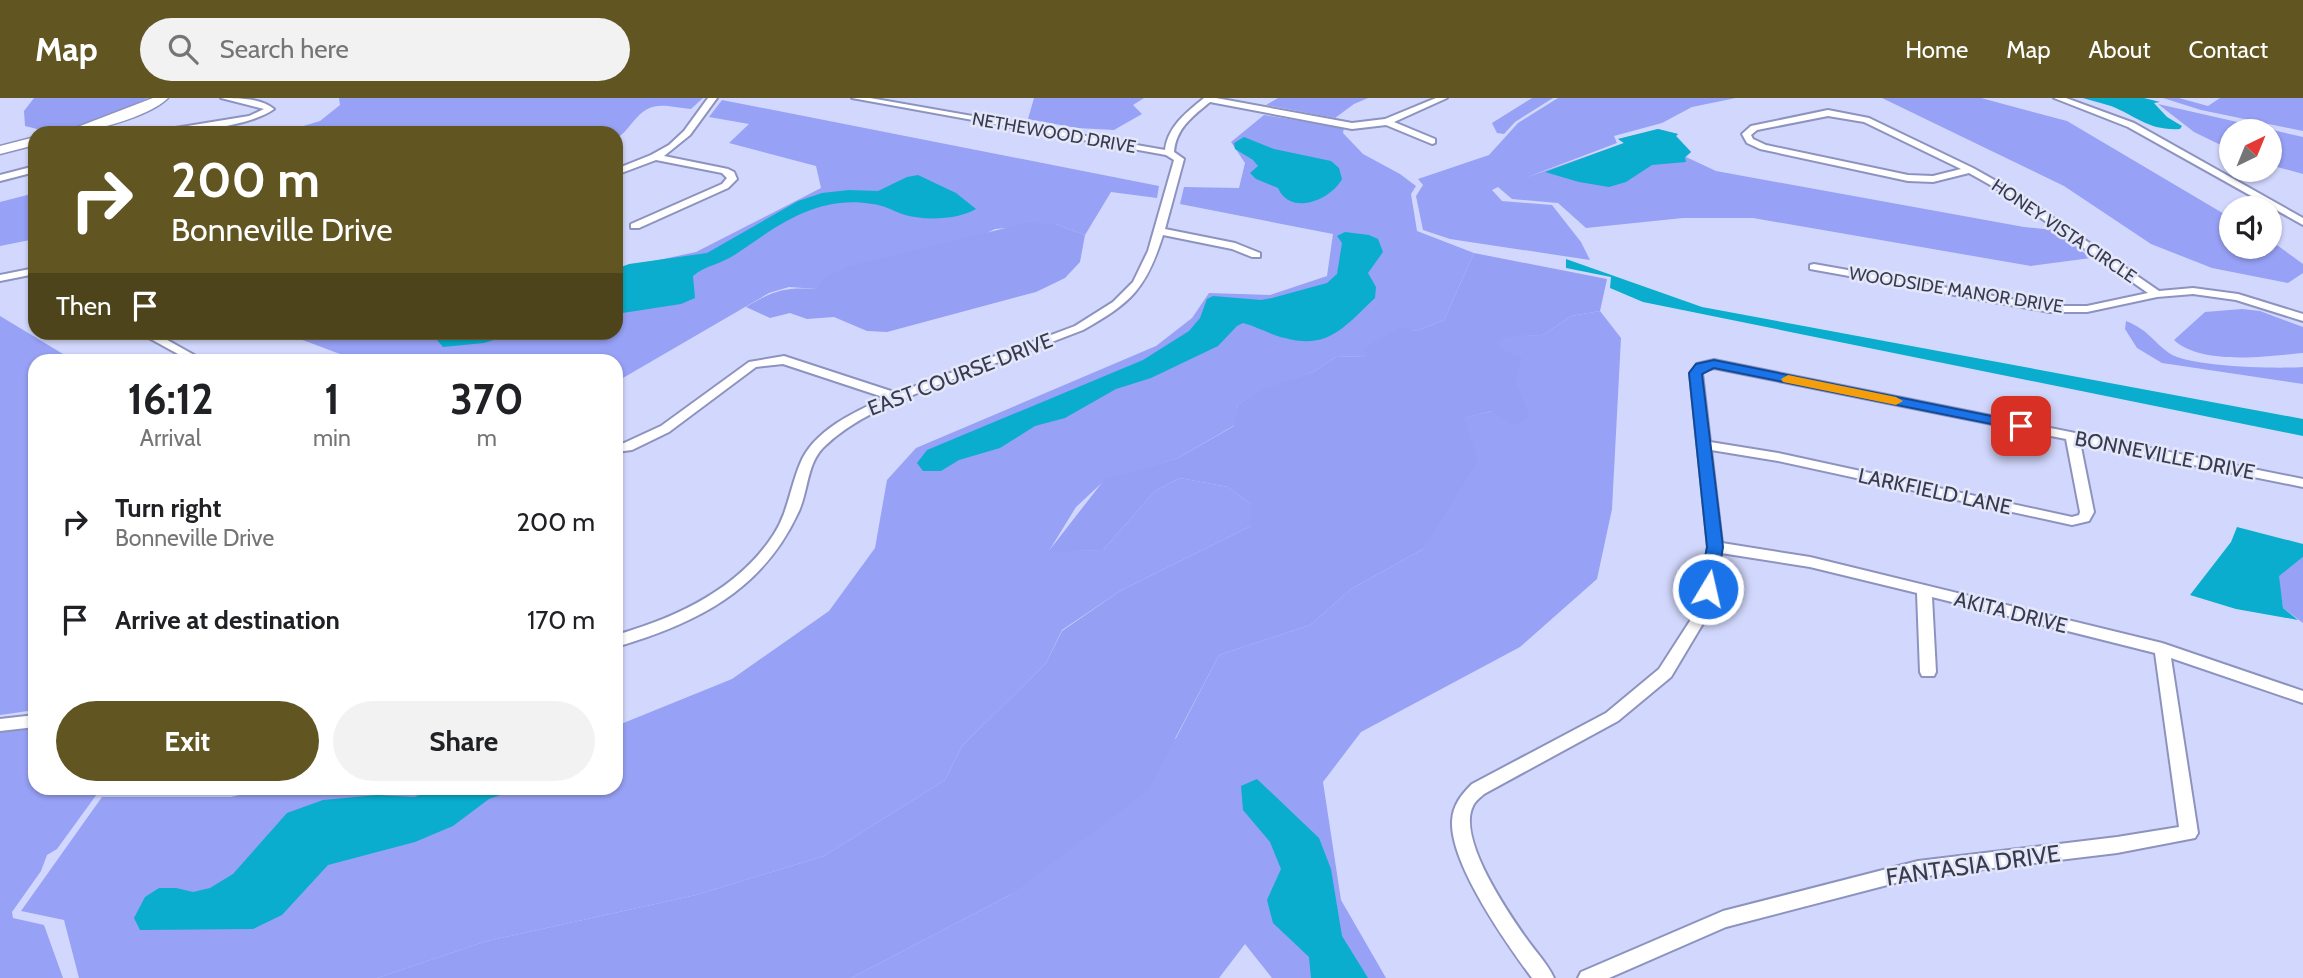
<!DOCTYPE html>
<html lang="en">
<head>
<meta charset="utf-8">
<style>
  body { margin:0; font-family:Cabin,sans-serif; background:#f2f2f2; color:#202124; height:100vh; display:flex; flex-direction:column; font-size:26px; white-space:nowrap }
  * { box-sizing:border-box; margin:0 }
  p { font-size:23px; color:#757577 }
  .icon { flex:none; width:38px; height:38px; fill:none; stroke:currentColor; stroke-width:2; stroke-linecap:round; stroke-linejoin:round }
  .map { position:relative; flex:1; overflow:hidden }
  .side { position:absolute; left:28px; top:256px; width:595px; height:441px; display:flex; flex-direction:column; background:#fff; border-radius:21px; box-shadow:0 2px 5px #0004 }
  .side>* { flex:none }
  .guide { position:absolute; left:28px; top:28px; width:595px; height:214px; border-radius:21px; box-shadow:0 2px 5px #0004; background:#615622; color:#fff; overflow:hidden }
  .needle { width:46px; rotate:43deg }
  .controls { position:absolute; left:2219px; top:21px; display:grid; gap:14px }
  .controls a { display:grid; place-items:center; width:63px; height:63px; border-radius:50%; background:#fff; box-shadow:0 2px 5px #0004; font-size:35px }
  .pin { position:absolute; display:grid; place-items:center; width:60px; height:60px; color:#fff; margin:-30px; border-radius:14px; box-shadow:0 4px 10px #0006 }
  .me { position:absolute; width:77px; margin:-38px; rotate:9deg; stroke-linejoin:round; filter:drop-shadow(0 0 5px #0008) }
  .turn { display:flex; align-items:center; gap:24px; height:147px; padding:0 28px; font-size:32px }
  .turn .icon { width:91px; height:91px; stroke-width:2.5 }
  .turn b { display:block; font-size:49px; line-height:60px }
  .then { display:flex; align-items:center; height:66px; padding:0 28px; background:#0003; gap:14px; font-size:26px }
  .eta { display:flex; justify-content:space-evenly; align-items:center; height:119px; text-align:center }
  .eta b { font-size:42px; font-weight:700; line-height:49px }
  .cta { display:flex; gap:14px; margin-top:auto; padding:14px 28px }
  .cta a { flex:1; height:80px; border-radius:42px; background:#615622; color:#fff; font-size:28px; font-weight:700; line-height:80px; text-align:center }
  .cta a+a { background:#f2f2f2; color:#202124 }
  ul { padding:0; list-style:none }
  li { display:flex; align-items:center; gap:21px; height:98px; padding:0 28px }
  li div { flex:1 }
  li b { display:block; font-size:26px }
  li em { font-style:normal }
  header { display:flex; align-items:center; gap:42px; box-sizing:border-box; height:98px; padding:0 35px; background:#615622; color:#fff }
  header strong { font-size:33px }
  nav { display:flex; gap:38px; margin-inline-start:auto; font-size:24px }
  .search { width:490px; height:63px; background:#f2f2f2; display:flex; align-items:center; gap:18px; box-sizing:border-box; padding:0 24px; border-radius:38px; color:#757577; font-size:26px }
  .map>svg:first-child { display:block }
  .green { fill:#97a1f5 }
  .forest { fill:#959ff4 }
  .water { fill:#0aadcd }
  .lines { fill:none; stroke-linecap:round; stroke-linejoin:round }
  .street-casing { stroke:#8d93bf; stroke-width:4 }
  .secondary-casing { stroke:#8d93bf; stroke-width:3 }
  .street { fill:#fff; fill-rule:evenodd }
  .secondary { fill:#fff; fill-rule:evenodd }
  .route { fill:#1a73e8; stroke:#114b97; stroke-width:2 }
  .slow { fill:#f59e0b }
  .labels { text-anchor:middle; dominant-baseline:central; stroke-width:5; stroke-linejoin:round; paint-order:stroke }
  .far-street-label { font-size:18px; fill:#383b4d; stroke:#e3e7f9 }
  .street-label { font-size:21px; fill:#383b4d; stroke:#e3e7f9 }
  .near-street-label { font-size:24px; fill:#383b4d; stroke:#e3e7f9 }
</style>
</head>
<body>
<header>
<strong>Map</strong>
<div class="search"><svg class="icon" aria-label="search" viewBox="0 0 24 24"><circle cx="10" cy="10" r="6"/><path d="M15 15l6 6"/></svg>Search here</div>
<nav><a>Home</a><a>Map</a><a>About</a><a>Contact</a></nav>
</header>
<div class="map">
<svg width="2303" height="880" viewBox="0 0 2303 880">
  <rect width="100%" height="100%" fill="#d2d8fd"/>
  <g class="green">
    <path d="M339,0H703L691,11C663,8 651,1 632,25C627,31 623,37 616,40V35H280L320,23L340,7Z"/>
    <polygon points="1034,0 1144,0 1133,7 1142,16 1114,32 1077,30 1028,21"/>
    <polygon points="1278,0 1368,0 1354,6 1335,20 1266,7"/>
    <polygon points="1532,0 1553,0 1515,24 1504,36 1497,35 1492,25"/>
    <polygon points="1558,0 1736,0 1692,9 1662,25 1614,38 1617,45 1525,80 1624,45 1618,41 1658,31 1678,36 1676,38 1691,54 1686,59 1716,73 2024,129 2054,132 2091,160 2031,168 1753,120 1683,120 1586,130 1558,105 1512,101 1498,89 1492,92 1502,103 1552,107 1581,144 1590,162 1450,141 1423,132 1416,98 1423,87 1418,81 1489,57 1518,25"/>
    <polygon points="1882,0 1981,0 2067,23 2231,120 2231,149 2270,149 2270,142 2303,166 2303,175 2288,185 2212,170 2151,146 2064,88"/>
    <polygon points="2163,0 2179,0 2208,8 2220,0 2303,0 2303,33 2201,12"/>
    <polygon points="722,2 1159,88 1157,100 1111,94 1085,137 1055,126 995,131 979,139 924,152 817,191 789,189 769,195 616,284 616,262 356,262 284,235 616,234 616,171 696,154 821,90 816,68 729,45 749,26 709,19"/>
    <polygon points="2158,6 2303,39 2303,76 2270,67 2270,33 2231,33 2231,52 2194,34"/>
    <polygon points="1264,17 1344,30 1343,35 1363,56 1400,76 1416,88 1411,96 1417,133 1474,155 1444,222 1417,233 1400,231 1367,258 1336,259 1313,274 1265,292 1238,306 1235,327 1178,360 1104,383 1076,409 1049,453 1103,452 1155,393 1180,380 1228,389 1251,406 1251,428 1120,493 1062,532 1046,565 962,648 945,682 824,758 696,797 487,843 377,880 79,880 64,822 21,813 102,699 231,699 270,690 616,690 616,628 732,581 829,513 875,450 887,382 916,350 1156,248 1192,220 1209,195 1270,197 1327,178 1333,136 1180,106 1184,89 1239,90 1245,65 1231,44"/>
    <polygon points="35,95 35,141 0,148 0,104"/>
    <path d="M2242,211L2260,213L2303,229V255C2267,258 2202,268 2174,242L2205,214Z"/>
    <polygon points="1600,213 1621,240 1612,411 1597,481 1520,549 1361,634 1323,684 1341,802 1386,880 1272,880 1245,846 1219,880 851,880 1010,797 1176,640 1219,557 1310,527 1351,491 1423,451 1463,320 1492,313 1496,249 1502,238 1543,237 1571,218"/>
    <polygon points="0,218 73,262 35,262 35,612 0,617"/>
    <path d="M2126,223C2150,233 2151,242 2169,255C2188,269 2277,271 2303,269V286L2162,265L2137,250L2125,231Z"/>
    <polygon points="2303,459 2303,525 2283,510 2278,478"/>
    <polygon points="35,629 35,690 146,690 143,692 108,693 97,696 57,751 47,757 41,773 12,814 13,820 44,827 63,880 0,880 0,633"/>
  </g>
  <g class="forest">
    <polygon points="34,0 148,0 92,25 53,35 25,28 24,13"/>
    <path d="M1026,125L1055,126L1085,137L1080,164L1065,180L1036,194L887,234L867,233L834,219L807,221L790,215L770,220L746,209C774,192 785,189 817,191L825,179L850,168Z"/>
    <polygon points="1474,155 1607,181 1600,213 1571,218 1543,237 1502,239 1497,249 1522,260 1515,283 1530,319 1513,327 1492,313 1464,320 1478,362 1423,451 1351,491 1310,527 1219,557 1148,692 1010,797 851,880 377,880 487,843 696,797 824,758 945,682 962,648 1046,565 1062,533 1120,493 1251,428 1251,406 1228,389 1180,380 1155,393 1103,452 1048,454 1104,382 1178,360 1234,328 1238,306 1265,291 1313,274 1336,259 1367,258 1364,250 1400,230 1417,233 1444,222"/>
  </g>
  <g class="water">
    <path d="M2083,0H2144L2160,4L2154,5L2167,19L2182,28L2180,31C2149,33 2136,18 2111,8C2102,5 2092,3 2083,0Z"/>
    <polygon points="1658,31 1678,36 1676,38 1691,54 1685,59 1686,64 1652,67 1626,84 1609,89 1579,84 1545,74 1624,45 1618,41"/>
    <path d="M1244,39L1274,51L1331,63L1339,70L1342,81C1330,103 1290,118 1278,90L1256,81L1250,75L1258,68L1253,62L1235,51L1234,45Z"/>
    <path d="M918,77L956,95L976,111C957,122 923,123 902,116C892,112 883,107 872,106C818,97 778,127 736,156C722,166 706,167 693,178L695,200L681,206L616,216V171L629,166L707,155L798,103L822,95L849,92L878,93L907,79Z"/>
    <path d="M1345,134L1369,137L1378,141L1383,154L1368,175L1376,189L1375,200C1345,228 1329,252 1285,240C1271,237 1258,229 1243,225L1237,228L1218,248L1151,280L1116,291L1065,320L1035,328L1000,350L959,362L941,373H923L917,365L927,352L1143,262L1189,233L1200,220L1207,201L1213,198L1261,202L1272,200L1327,185L1337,176L1342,145L1337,138Z"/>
    <polygon points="1566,161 1702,209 2303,321 2303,338 1643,204 1610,190 1611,179 1566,170"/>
    <polygon points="431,235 431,234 516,235 484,245 443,249"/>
    <polygon points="2237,429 2303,446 2303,459 2279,478 2283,510 2298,522 2236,511 2190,497 2231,444"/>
    <polygon points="1257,681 1319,740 1331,771 1342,838 1368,880 1311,880 1309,859 1273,825 1267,802 1281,771 1270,744 1243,712 1241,688"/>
    <polygon points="441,690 566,690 542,695 509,694 489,701 453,728 415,744 328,767 282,817 253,831 140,832 134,820 145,799 159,790 176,790 193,794 210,790 233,776 287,715 323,702 377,697 414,699"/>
  </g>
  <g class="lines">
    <defs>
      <g id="street">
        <path d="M221,0C238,0 261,0 274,11C251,28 188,35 159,35L163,32L249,18L264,11Z"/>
        <polygon points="708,0 717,0 690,37 664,58 728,71 734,74 737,81 728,90 639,130 631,130 631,126 722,86 727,80 722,75 656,62 616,77 616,71 651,57 669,47 684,33"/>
        <path d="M852,0H870L1165,52C1168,28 1187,14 1204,0H1216L1352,25L1385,21L1436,0H1447L1394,24L1435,41V45L1432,46L1386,27L1352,31L1210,4C1193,18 1176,30 1174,54L1184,61L1165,131L1235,145L1260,155V159H1252L1232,151L1163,137C1146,191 1131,205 1083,232C1037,250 990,267 943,285C903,301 858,317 826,347C806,364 809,393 798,415C762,493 695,526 616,549V537C676,520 739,491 774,436C788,414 790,390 800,366C813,333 855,313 886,300L783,266L756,269L669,334L632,352L616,354V346L624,345L661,328L749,264L784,258L897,295L1075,228L1113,204L1133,184L1148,153L1174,62L1166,57Z"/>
        <polygon points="2054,0 2066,0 2134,25 2303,120 2303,127 2128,29"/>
        <path d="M1828,12L1869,20L1973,70L2014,93L2159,193L2193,190L2238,196L2303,216V223L2236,202L2193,196L2157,199L2087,214H2050L1810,171V167L1814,166L2050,208H2087L2148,195L2008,97L1969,75L1933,84L1908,83L1760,51L1747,45L1742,36L1751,28ZM1828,18L1864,24L1961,71L1933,78L1908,77L1766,47L1753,41L1751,37L1757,32Z"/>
        <polygon points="35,68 35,74 0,83 0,77"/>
        <polygon points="35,170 35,176 0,183 0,177"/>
        <polygon points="138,234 153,234 203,262 189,262"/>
        <path d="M1714,262L2303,381V389L2080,344L2094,414L2089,423L2072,427L1778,363L1711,352L1722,445L1810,459L2162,545L2303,593V605L2171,560L2198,735L2195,740L2117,755L1918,779L1726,829L1609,880H1578L1581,874L1723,813L1918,763L2117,739L2179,729L2155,555L1932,499L1936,574L1934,578H1922L1920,574L1917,495L1810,469L1721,455L1711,512L1671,579L1618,623L1484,696C1481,699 1475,703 1473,708C1457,740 1507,813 1526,840C1535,853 1547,865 1554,880H1532C1507,846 1450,766 1452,723C1453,707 1461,697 1472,686L1606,615L1659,571L1697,512L1708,449L1690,275L1697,266ZM1714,270L2066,341L2080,414L2079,417L2072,419L1778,355L1710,344L1702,275L1705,272Z"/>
        <polygon points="35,617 35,629 0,633 0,621"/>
      </g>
      <g id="secondary">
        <path d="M153,0H168C149,19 89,35 62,35Z"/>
        <polygon points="35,39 35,47 0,56 0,48"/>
      </g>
    </defs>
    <use href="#street" class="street-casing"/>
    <use href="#secondary" class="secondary-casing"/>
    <use href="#street" class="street"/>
    <use href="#secondary" class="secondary"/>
  </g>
  <polygon class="route" points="1714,262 2021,324 2028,328 2021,332 1714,270 1702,276 1723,449 1716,491 1708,497 1699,491 1707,449 1689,275 1696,266"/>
  <polygon class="slow" points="1788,277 1896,299 1903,303 1896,307 1783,284 1781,281"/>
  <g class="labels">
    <g class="far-street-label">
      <text transform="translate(1054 35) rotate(10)">NETHEWOOD DRIVE</text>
      <text transform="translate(2064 133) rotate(34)">HONEY VISTA CIRCLE</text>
      <text transform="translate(1956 192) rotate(9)">WOODSIDE MANOR DRIVE</text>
    </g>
    <g class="street-label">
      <text transform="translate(960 276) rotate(-21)">EAST COURSE DRIVE</text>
      <text transform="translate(2165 357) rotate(11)">BONNEVILLE DRIVE</text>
      <text transform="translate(1935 393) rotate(12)">LARKFIELD LANE</text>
      <text transform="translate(2011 514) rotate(14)">AKITA DRIVE</text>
    </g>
    <g class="near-street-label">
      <text transform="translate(1973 767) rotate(-8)">FANTASIA DRIVE</text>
    </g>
  </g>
</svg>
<div class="controls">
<a><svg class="needle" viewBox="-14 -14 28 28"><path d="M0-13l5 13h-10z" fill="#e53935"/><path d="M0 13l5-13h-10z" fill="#757577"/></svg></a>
<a><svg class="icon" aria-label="sound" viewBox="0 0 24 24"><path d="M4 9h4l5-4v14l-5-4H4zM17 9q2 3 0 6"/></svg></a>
</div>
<div class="pin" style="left:2021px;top:328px;background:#d93025"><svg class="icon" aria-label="arrive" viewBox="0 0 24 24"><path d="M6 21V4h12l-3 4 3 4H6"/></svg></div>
<svg class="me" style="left:1708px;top:491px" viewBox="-20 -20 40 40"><circle r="17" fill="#1a73e8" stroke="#fff" stroke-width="3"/><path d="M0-11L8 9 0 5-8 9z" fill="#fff"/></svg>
<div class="guide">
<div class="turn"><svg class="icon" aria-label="right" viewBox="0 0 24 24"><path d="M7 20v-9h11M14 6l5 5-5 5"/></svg><div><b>200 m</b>Bonneville Drive</div></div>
<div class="then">Then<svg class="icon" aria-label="arrive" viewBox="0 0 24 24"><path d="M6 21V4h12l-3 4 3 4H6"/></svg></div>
</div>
<section class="side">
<div class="eta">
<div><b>16:12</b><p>Arrival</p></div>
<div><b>1</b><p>min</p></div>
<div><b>370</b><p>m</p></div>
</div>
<ul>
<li><svg class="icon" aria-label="right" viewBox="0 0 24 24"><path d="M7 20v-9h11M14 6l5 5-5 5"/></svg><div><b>Turn right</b><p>Bonneville Drive</p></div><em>200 m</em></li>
<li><svg class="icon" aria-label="arrive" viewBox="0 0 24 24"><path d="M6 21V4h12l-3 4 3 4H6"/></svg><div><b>Arrive at destination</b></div><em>170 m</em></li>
</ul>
<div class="cta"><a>Exit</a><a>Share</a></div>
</section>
</div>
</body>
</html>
